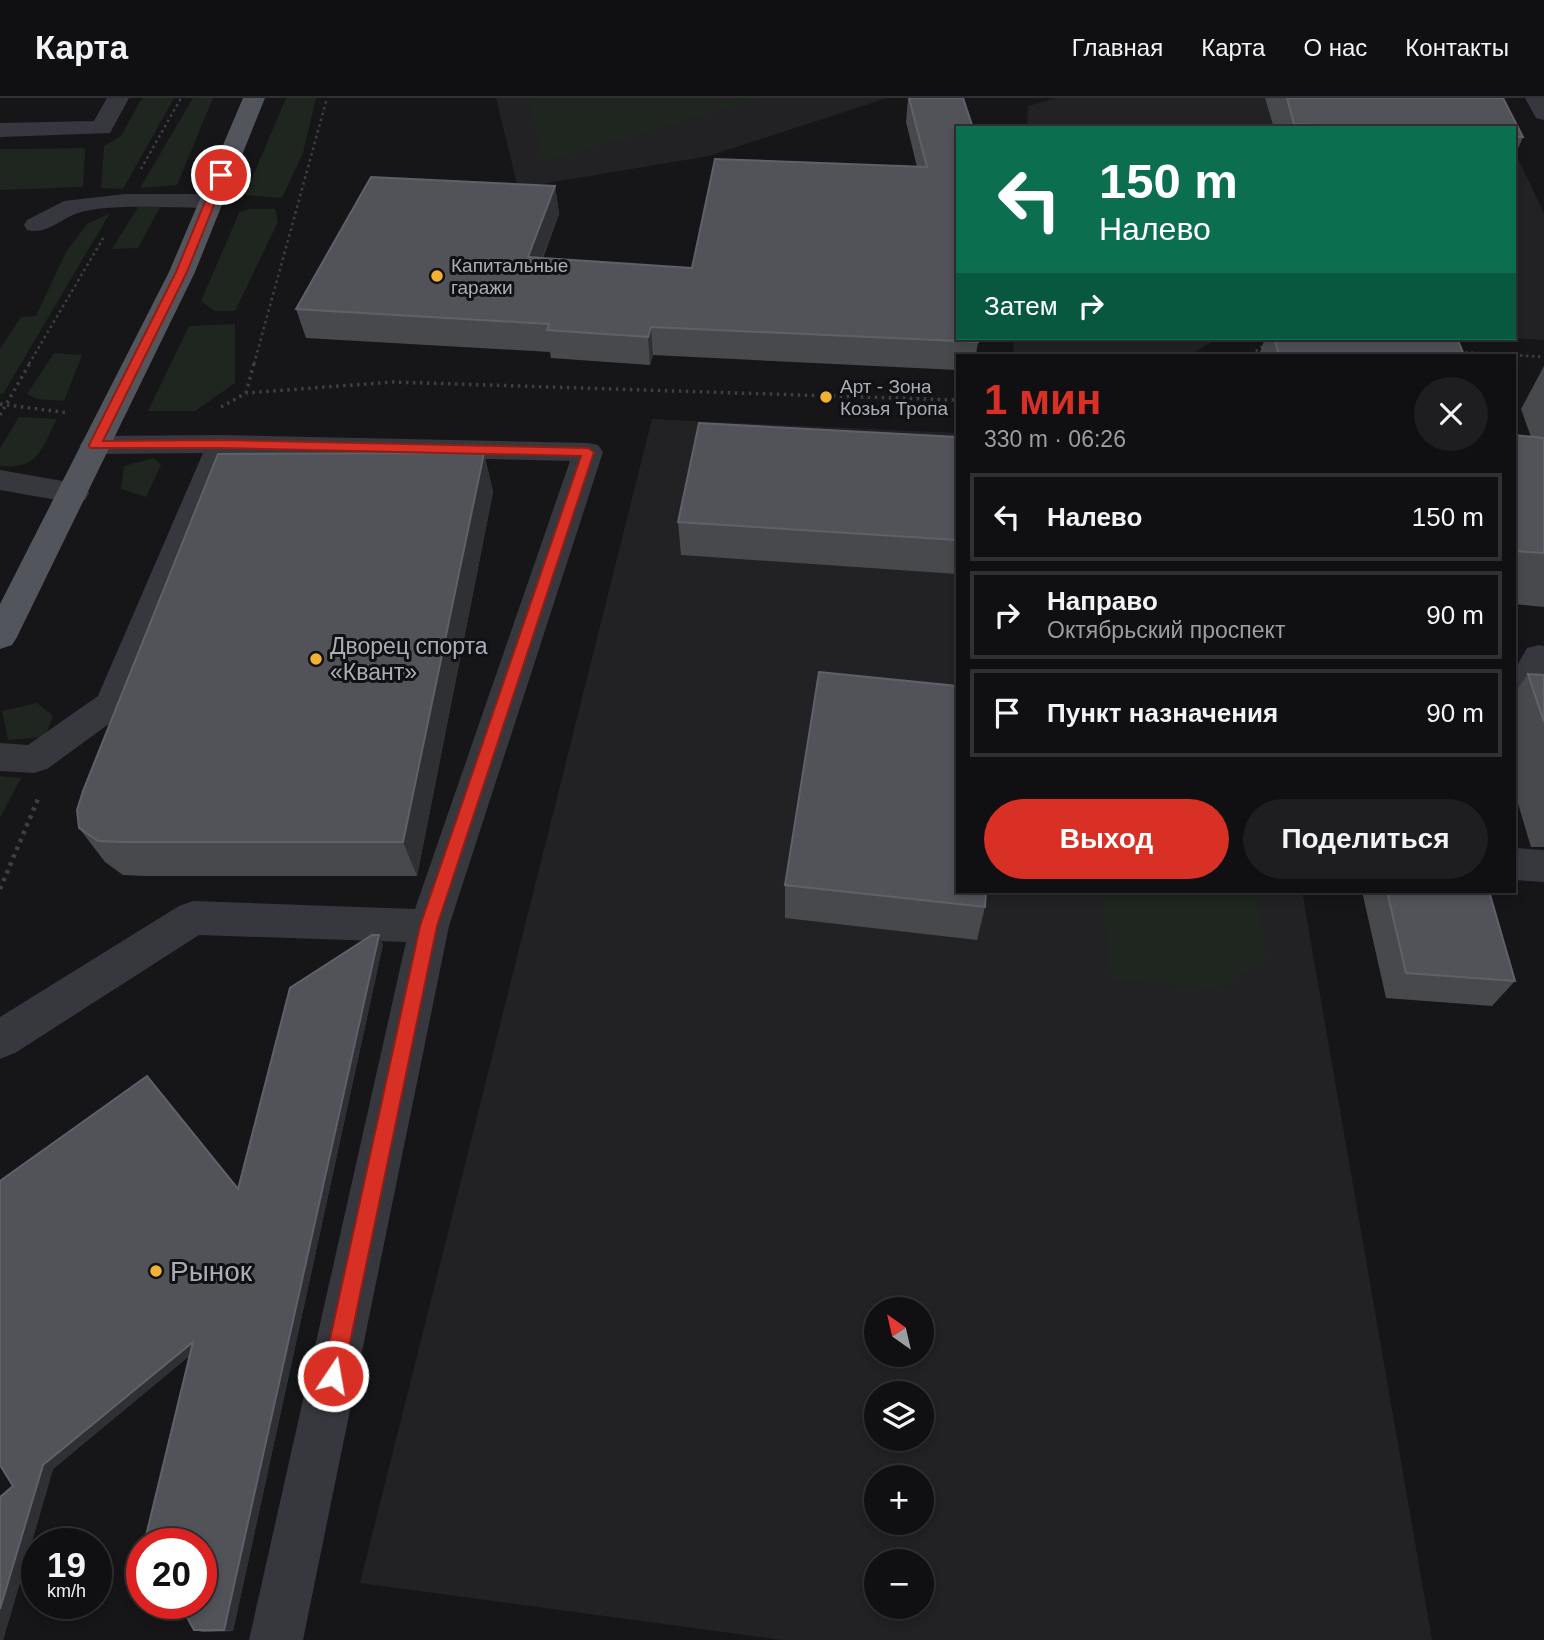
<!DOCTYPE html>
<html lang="ru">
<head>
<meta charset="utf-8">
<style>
  body { margin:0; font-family:Arial,sans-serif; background:#1e1e20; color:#f1f3f6; height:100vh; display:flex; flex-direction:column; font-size:26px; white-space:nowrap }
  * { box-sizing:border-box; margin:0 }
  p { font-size:23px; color:#9c9d9f }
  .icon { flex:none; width:38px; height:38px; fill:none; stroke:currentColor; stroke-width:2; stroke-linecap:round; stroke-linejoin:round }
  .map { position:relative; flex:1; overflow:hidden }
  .side { position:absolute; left:956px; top:256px; width:560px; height:539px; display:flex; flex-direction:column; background:#101012; border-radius:0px; box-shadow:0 4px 10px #0003,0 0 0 2px #303032 }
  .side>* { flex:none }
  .hud { position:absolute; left:956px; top:28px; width:560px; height:214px; border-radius:0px; box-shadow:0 4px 10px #0003,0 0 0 2px #303032; background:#0b6e4f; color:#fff; overflow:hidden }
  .needle { width:46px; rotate:326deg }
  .tools { position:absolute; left:864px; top:1199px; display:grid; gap:14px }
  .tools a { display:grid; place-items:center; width:70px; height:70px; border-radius:50%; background:#101012; box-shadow:0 4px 10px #0003,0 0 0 2px #303032; font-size:35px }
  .speed { position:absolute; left:21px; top:1430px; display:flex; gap:14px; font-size:35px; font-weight:700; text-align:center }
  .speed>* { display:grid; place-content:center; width:91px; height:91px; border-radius:50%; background:#101012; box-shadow:0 4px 10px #0003,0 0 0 2px #303032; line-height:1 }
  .speed small { font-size:18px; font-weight:400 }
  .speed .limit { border:10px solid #d22; background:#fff; color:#111 }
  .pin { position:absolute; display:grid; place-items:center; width:60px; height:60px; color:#fff; margin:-30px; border:4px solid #fff; border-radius:50%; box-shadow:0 2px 7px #0007 }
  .me { position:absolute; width:77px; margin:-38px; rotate:12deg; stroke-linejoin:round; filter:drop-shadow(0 0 5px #0008) }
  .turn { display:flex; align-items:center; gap:24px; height:147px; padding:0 28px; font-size:32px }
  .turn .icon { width:91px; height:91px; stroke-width:2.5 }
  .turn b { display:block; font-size:49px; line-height:60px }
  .then { display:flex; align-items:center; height:66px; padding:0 28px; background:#0003; gap:14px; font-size:26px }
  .round { display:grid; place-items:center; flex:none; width:74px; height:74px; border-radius:37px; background:#1e1e20 }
  .overview { display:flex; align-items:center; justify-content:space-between; height:119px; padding:0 28px }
  h1 { font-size:42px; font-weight:700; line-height:52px; color:#d93025 }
  .primary-button { display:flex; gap:14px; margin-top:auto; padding:14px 28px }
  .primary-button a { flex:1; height:80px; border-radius:42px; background:#d93025; color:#fff; font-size:28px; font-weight:700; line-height:80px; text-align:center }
  .primary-button a+a { background:#1e1e20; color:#f1f3f6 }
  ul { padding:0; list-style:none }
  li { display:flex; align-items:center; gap:21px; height:88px; margin:0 14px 10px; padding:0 14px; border:4px solid #303032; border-radius:0px }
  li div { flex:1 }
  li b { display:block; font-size:26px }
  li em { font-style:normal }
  header { display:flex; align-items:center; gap:42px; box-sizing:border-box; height:98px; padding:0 35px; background:#101012; border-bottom:2px solid #303032 }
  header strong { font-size:33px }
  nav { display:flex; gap:38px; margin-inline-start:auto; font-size:24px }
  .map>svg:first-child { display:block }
  .built { fill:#222225; fill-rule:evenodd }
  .green { fill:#1e261f }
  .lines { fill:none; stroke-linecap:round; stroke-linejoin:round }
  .path-far2 { stroke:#3d3f44; stroke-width:2.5; stroke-dasharray:2.5 3.5; stroke-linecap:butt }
  .path-far1 { stroke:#3d3f44; stroke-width:3.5; stroke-dasharray:2.5 4.5; stroke-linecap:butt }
  .path { stroke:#3d3f44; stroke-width:4.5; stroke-dasharray:3.5 5; stroke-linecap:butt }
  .minor { fill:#37383d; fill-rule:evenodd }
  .major { fill:#53555c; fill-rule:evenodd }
  .wall { fill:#47494d }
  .shaded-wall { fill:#2f3033 }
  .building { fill:#525359; stroke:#5f6168; stroke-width:2 }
  .route { fill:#d93025; stroke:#8d1f18; stroke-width:2 }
  .poi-dot { fill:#f2b134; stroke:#111113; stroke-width:2.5 }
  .labels { text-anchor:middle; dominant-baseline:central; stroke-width:6; stroke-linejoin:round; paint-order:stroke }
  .far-poi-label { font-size:19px; fill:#a8adb8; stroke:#111113; text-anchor:start }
  .poi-label { font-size:23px; fill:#a8adb8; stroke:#111113; text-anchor:start }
  .near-poi-label { font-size:28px; fill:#a8adb8; stroke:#111113; text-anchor:start }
</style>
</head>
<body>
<header>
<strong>Карта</strong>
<nav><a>Главная</a><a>Карта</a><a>О нас</a><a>Контакты</a></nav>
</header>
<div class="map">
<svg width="1544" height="1542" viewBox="0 0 1544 1542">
  <rect width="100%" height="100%" fill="#161618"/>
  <g class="built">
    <polygon points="496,0 887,0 709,58 518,90"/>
    <polygon points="1056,0 1489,0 1503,30 1027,30 1028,8"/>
    <polygon points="1514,52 1544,115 1544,242 1509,240 1514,240"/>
    <polygon points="1014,240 1218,240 1190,257 1013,257"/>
    <path d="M652,321L957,335V793H1302L1432,1542H782L360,1485ZM877,1211H922V1256H877ZM877,1295H922V1340H877ZM877,1379H922V1424H877ZM877,1463H922V1508H877Z"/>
  </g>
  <g class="green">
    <polygon points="142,0 174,0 123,91 101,90 104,48 121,38"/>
    <polygon points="193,0 213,0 177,87 140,90"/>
    <polygon points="286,0 316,0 303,55 282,100 245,97"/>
    <polygon points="528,0 762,0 544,64"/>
    <polygon points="85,50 83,89 0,92 0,51"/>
    <polygon points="138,109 160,109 138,150 112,151"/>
    <polygon points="248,111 275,111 278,124 235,213 214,213 201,203 239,115"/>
    <polygon points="110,115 3,296 0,296 0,251 21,219 36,218 66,154 87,126"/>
    <polygon points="235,226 235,285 195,313 148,313 189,228"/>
    <polygon points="54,255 82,257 64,303 37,301 27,296"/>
    <path d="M19,319L57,321C41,351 39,372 0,368V350Z"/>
    <polygon points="154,360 161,367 146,399 121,391 124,368"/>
    <polygon points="37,605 53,618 45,639 8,642 2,613"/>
    <polygon points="0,678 21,680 0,720"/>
    <polygon points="1102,793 1256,793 1267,860 1218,891 1110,881"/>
  </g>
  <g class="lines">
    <g class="path-far2">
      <polyline points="141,71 181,0"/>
      <polyline points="1459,254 1511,257"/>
      <polyline points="1251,257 1264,247"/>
      <polyline points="1514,257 1544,259"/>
      <polyline points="29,266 105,137"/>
      <polyline points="254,266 327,0"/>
    </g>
    <g class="path-far1">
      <polyline points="246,295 254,265"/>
      <polyline points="0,306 69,315"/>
      <polyline points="221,309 246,295 393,284 957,302"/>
      <polyline points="0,317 30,265"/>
    </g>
    <polyline class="path" points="0,791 38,701"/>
    <g class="minor">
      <polygon points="107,0 129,0 110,35 0,39 0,25 94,23"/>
      <polygon points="1525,0 1544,0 1544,22 1536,20"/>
      <path d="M125,96H210L219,98L222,103L219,108L210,110C176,110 108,105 78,115C60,121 47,137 27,132L24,127L27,122L64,103Z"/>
      <polygon points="222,337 588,345 598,347 603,354 449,828 303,1542 249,1542 406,844 199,837 15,955 0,961 0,919 179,808 193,803 415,811 570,363 233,355 124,615 47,671 34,675 0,673 0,645 28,647 98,598 203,355 95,356 85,354 80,347 85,340 95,338"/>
      <polygon points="0,372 74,385 85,388 89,395 85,402 74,405 0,392"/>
      <polygon points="1539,547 1544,548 1544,580 1531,603 1514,607 1514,573 1527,550"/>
      <polygon points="1514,750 1544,752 1544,784 1514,782"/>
    </g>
    <polygon class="major" points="243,0 265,0 195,174 17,539 12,547 0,551 0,506 169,174"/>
  </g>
  <g class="wall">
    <polygon points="908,0 963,0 978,244 976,257 957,257 957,272 653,257 650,267 551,260 550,254 306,240 296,211 555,88 559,116 543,160 692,170 917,69 906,24"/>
    <polygon points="1265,0 1503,0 1523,39 1514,60 1514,30 1274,30"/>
    <polygon points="1265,240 1457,240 1464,257 1259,257"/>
    <polygon points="1544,268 1544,509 1514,506 1514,337 1531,339 1521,311"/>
    <polygon points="957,339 957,476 681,457 678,424"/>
    <polygon points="484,355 493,394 417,778 146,778 123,777 105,764 79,730"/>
    <polygon points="1528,576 1544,577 1544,749 1531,749 1514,692 1514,596"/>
    <polygon points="785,787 985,809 977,842 785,820"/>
    <polygon points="1362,793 1489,793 1515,883 1492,908 1386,900"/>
    <polygon points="383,846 233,1533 203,1534 194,1532 189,1258 53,1371 3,1542 0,1542 13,1388 147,978 238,1090"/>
  </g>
  <g class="shaded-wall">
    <polygon points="555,88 559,116 532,187 528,159"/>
    <polygon points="651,229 653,257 650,267 648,239"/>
    <polygon points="484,355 493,394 417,778 403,744"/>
    <polygon points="379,837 383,846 233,1533 224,1532"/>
    <polygon points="147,978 154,986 244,1098 238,1091"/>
    <polygon points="193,1244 200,1249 53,1371 3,1542 0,1542 0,1511 43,1367"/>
  </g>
  <g class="building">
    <polygon points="909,0 963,0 973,30 957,30 957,240 978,240 978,244 651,229 648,239 547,232 549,226 296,211 371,79 555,88 528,159 692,170 715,61 927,69"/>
    <polygon points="1287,0 1503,0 1523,39 1514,39 1514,30 1324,30 1323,27 1294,26"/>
    <polygon points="1274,240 1457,240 1464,257 1279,257"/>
    <polygon points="699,325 957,339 957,442 678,424"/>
    <polygon points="1514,337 1544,340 1544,455 1514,453"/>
    <polygon points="484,355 403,744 122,744 98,743 79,730 77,712 83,693 218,356"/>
    <polygon points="819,574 957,588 957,793 986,793 985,809 785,787"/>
    <polygon points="1528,576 1544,577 1544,624"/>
    <polygon points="1387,793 1489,793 1515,883 1406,875"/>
    <polygon points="372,837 379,837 224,1532 194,1532 179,1505 201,1505 201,1446 144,1446 193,1244 43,1367 0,1511 0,1399 13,1388 0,1367 0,1083 147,978 238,1091 290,890"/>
  </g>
  <polygon class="route" points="221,74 226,77 187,174 103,343 222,342 588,350 594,354 437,828 343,1278 340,1285 333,1288 325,1285 322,1278 420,828 581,358 222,350 90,350 89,347 176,174 216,77"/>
  <g class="poi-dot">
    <circle cx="437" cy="178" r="7"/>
    <circle cx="826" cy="299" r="7"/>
    <circle cx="316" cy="561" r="7"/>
    <circle cx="156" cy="1173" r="7"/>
  </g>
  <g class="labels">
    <g class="far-poi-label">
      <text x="451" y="167">Капитальные<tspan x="451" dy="22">гаражи</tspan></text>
      <text x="840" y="288">Арт - Зона<tspan x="840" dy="22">Козья Тропа</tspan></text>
    </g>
    <g class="poi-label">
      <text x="330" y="548">Дворец спорта<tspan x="330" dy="26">«Квант»</tspan></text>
    </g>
    <g class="near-poi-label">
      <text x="170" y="1173">Рынок</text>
    </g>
  </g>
</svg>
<div class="tools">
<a><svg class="needle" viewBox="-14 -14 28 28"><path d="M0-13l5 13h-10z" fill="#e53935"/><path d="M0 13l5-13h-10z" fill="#9c9d9f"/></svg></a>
<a><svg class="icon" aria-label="layers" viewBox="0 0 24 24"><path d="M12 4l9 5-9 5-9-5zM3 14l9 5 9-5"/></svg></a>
<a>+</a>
<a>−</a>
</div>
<div class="speed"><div>19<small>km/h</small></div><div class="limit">20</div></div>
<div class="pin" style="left:221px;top:77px;background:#d93025"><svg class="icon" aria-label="arrive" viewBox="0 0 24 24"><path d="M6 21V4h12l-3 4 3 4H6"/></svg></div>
<svg class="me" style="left:333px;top:1278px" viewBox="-20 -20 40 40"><circle r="17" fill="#d93025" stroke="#fff" stroke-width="3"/><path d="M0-11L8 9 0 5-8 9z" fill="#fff"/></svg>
<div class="hud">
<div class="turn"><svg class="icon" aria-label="left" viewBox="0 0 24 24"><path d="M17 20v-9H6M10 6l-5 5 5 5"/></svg><div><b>150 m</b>Налево</div></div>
<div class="then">Затем<svg class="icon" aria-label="right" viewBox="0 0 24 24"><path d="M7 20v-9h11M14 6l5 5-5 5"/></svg></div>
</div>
<section class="side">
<div class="overview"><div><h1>1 мин</h1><p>330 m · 06:26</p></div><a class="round"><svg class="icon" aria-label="close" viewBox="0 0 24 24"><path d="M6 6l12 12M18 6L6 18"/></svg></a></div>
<ul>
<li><svg class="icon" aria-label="left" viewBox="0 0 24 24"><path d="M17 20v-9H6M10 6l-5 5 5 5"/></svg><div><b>Налево</b></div><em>150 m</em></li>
<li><svg class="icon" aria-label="right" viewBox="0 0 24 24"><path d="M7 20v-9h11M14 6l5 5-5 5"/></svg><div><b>Направо</b><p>Октябрьский проспект</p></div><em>90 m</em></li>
<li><svg class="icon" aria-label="arrive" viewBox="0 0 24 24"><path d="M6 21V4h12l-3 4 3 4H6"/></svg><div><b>Пункт назначения</b></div><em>90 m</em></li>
</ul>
<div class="primary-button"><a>Выход</a><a>Поделиться</a></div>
</section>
</div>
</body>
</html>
